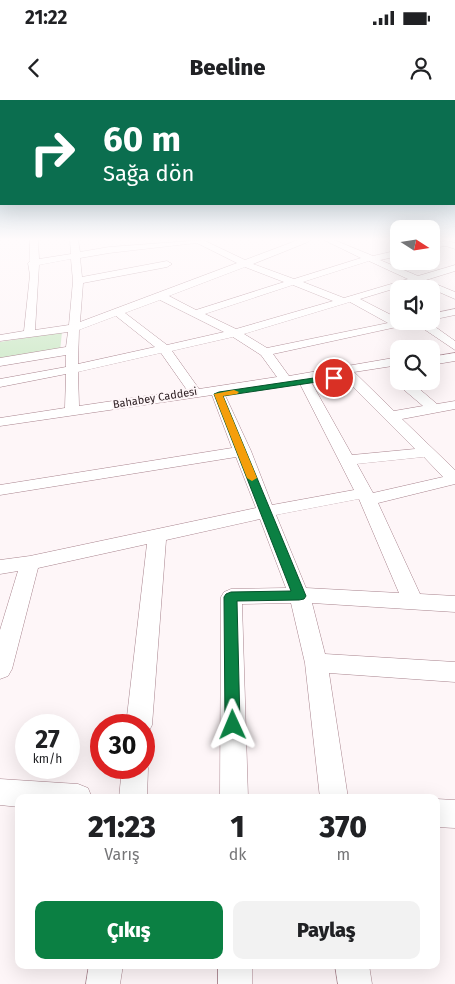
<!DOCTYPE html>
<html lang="tr">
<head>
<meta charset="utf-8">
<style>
  body { margin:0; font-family:"Fira Sans",sans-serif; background:#f2f2f2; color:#202124; height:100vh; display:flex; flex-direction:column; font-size:19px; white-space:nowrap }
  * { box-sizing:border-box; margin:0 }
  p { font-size:16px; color:#757577 }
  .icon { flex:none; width:28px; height:28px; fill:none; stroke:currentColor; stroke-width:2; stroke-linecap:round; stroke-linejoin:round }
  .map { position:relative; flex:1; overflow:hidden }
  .sheet { position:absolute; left:15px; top:694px; width:425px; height:175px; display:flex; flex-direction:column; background:#fff; border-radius:10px; box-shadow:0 5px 20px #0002 }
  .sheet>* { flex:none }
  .banner { position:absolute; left:0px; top:0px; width:455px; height:105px; box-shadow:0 5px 20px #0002; background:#0b6e4f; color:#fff; overflow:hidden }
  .needle { width:32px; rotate:102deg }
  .buttons { position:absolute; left:390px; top:120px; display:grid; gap:10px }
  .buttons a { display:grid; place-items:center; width:50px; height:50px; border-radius:10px; background:#fff; box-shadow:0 5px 20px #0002; font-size:25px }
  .speed { position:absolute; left:15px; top:614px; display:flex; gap:10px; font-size:25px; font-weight:700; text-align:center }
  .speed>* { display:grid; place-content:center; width:65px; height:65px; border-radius:50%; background:#fff; box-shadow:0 5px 20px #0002; line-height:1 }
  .speed small { font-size:12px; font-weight:400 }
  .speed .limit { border:8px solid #d22; background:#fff; color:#111 }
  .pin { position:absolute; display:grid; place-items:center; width:42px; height:42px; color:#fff; margin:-21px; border:2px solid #fff; border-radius:50%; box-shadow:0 1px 5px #0007 }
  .me { position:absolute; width:55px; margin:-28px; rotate:359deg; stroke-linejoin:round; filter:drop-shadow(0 0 4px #0008) }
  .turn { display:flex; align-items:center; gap:18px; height:105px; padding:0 20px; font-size:22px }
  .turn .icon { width:65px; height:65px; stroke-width:2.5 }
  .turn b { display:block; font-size:35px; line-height:42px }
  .eta { display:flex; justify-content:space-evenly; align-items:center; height:85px; text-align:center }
  .eta b { font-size:30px; font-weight:800; line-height:35px }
  .button { display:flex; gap:10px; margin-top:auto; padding:10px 20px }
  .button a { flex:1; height:58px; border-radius:10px; background:#0b8043; color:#fff; font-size:20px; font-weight:800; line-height:58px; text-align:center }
  .button a+a { background:#f2f2f2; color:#202124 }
  .status { display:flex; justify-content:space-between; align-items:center; height:35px; padding:0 25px; background:#fff; direction:ltr }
  .status svg { height:14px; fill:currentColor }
  header { display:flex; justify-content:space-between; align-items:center; height:65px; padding:0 20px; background:#fff; font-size:22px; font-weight:800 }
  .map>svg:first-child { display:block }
  .green { fill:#d4eccf }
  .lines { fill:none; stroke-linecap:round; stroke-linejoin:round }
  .minor-casing { stroke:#a9848e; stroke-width:1 }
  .minor { fill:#fff; fill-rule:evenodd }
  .route { fill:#0b8043; stroke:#07532c }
  .slow { fill:#f59e0b }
  .labels { text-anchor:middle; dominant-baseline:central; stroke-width:4; stroke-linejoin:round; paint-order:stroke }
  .far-street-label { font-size:11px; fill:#2f2125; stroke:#fef6f8 }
</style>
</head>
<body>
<div class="status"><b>21:22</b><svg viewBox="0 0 49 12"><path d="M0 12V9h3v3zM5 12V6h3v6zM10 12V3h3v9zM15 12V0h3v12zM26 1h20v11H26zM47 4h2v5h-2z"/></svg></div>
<header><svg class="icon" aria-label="back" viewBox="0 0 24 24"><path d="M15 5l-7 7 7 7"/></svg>Beeline<svg class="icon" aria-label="person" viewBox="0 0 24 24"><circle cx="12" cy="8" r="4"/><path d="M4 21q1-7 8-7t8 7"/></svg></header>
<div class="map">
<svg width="455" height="884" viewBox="0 0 455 884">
  <rect width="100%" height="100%" fill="#fef6f8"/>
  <polygon class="green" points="62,232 60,251 0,261 0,242"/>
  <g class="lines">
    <defs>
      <g id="minor">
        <path d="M30,140H38L39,159L71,154L70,140H78L80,152L109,147L203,140L245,160L298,140H309L308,142L253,164L294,179L361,158L324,140H334L373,156L399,150V156L380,160L418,176L455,165V171L426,180L455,192V199L416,182L360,199L399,219V221H427L455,241V250L415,223L273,254L289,276L399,257V265L354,272L394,311L423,306L397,284L395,281L399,278V281H410L437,304L455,301V309L402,319L455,370V384L378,403L420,494L455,496V512L312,503L325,554L455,562V582L329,573L348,698H320L305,563L291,503L242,504L248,698H220L221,497L224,492L231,489L286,488L260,419L166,440L152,625L148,633L144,635V625H126L147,444L38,468L12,569L8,576L0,579V530L18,471L0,474V460L30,456L256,408L236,357L0,395V385L232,348L212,295L0,326V318L65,308L66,274L0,287V279L66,267V255L0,266V258L66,247L68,232L0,241V235L24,231L30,175L28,163L30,161ZM197,143L237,163L80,222L83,183L167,167L172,164L167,161L82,177L80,158L109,153ZM71,159L73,181L69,225L35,230L39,165ZM369,161L408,179L344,198L303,182ZM245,167L284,182L196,210L169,196ZM293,185L333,201L236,229L205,214ZM160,200L224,232L167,245L125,213ZM350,202L388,223L267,248L244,234ZM116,216L155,247L78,264L79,230ZM233,237L261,255L277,277L199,289L172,251ZM161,253L187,290L79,306L78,272ZM343,274L344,278L415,349L352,355L310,280ZM299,282L354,390L272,405L251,351L224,293ZM424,357L443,377L373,393L357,364ZM359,399L399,493L306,488L276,415Z"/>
        <polygon points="447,141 455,143 455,149 446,146 431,148 431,143"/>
        <polygon points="455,209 455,215 431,220 431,214"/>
        <polygon points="455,253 455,261 431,265 431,257"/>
        <polygon points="144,659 148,668 147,698 119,698 122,668 144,668"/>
        <polygon points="0,679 78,684 88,688 92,698 19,698 19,707 0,705"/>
        <polygon points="436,699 455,700 455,728 436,727"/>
        <polygon points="89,865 123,865 120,884 86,884"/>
        <rect x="218" y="865" width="34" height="19"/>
        <polygon points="335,865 369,865 372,884 338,884"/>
      </g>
    </defs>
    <use href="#minor" class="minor-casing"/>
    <use href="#minor" class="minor"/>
  </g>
  <linearGradient id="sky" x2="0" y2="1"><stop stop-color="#85b0c3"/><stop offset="0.53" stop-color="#fffbfc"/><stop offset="1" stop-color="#fffbfc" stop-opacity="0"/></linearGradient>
  <rect width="455" height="263" fill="url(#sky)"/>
  <polygon class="route" points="334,275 337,276 337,279 223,296 306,496 304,499 299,500 237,501 240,625 238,629 233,631 227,629 225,625 224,497 226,494 231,492 291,491 214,294 219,292"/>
  <polygon class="slow" points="234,290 239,292 237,294 223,296 257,378 252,381 247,378 214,294"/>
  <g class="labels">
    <g class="far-street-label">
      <text transform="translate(155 298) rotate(-9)">Bahabey Caddesi</text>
    </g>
  </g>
</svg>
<div class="buttons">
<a><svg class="needle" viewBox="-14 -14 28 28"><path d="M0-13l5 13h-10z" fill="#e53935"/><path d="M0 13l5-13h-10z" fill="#757577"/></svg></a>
<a><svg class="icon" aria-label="sound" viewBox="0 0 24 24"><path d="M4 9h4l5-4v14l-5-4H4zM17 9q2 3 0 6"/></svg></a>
<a><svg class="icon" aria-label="search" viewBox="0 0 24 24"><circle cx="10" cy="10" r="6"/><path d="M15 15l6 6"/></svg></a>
</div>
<div class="speed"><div>27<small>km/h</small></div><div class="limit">30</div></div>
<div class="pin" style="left:334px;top:278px;background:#d93025"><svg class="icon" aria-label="arrive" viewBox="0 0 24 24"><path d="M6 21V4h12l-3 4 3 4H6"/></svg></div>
<svg class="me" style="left:233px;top:625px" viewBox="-20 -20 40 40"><path d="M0-17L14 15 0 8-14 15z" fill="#0b8043" stroke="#fff" stroke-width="4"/></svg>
<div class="banner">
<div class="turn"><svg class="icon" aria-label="right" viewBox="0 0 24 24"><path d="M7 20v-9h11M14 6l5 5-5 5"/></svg><div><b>60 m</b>Sağa dön</div></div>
</div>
<section class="sheet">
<div class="eta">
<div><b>21:23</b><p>Varış</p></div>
<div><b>1</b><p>dk</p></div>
<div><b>370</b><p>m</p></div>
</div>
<div class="button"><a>Çıkış</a><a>Paylaş</a></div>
</section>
</div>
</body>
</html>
